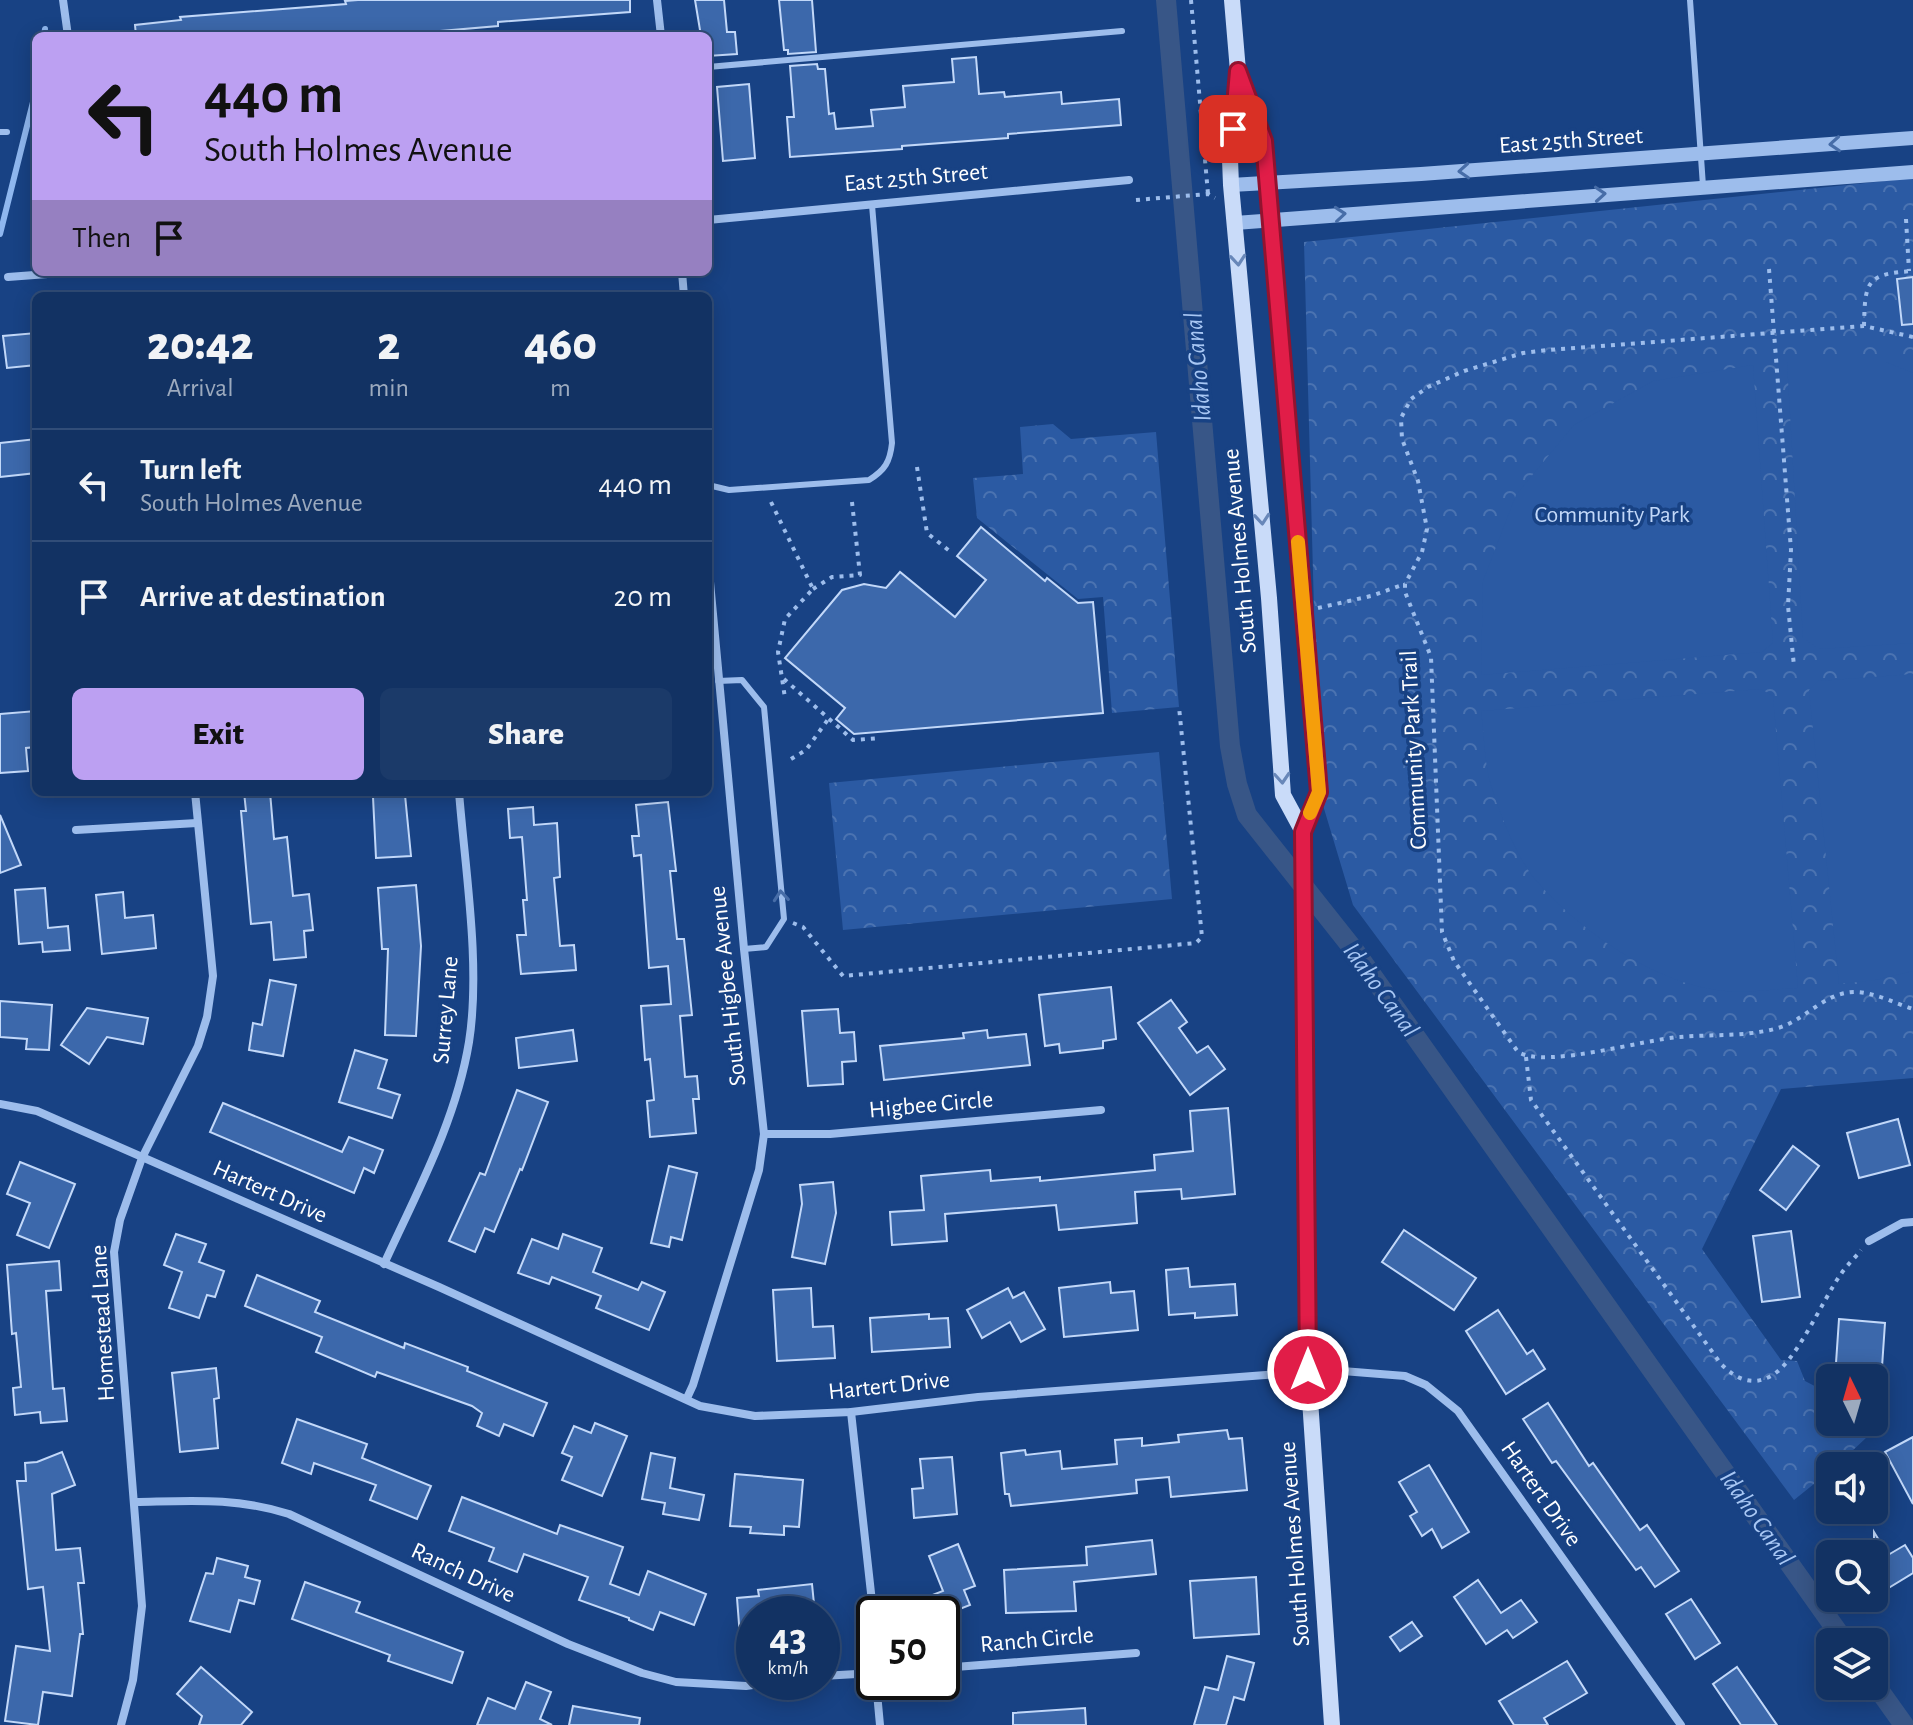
<!DOCTYPE html>
<html lang="en">
<head>
<meta charset="utf-8">
<style>
  body { margin:0; font-family:"Alegreya Sans",sans-serif; background:#1b3a69; color:#f1f3f6; height:100vh; display:flex; flex-direction:column; font-size:30px; white-space:nowrap }
  * { box-sizing:border-box; margin:0 }
  p { font-size:26px; color:#9caabe }
  .icon { flex:none; width:44px; height:44px; fill:none; stroke:currentColor; stroke-width:2; stroke-linecap:round; stroke-linejoin:round }
  .map { position:relative; flex:1; overflow:hidden }
  .panel { position:absolute; left:32px; top:292px; width:680px; height:504px; display:flex; flex-direction:column; background:#123263; border-radius:12px; box-shadow:0 4px 20px #0003,0 0 0 2px #314d78 }
  .panel>* { flex:none }
  .guide { position:absolute; left:32px; top:32px; width:680px; height:244px; border-radius:12px; box-shadow:0 4px 20px #0003,0 0 0 2px #314d78; background:#bca0f2; color:#111; overflow:hidden }
  .needle { width:52px; rotate:355deg }
  .controls { position:absolute; left:1816px; top:1364px; display:grid; gap:16px }
  .controls a { display:grid; place-items:center; width:72px; height:72px; border-radius:12px; background:#123263; box-shadow:0 4px 20px #0003,0 0 0 2px #314d78; font-size:40px }
  .speed { position:absolute; left:736px; top:1596px; display:flex; gap:16px; font-size:40px; font-weight:700; text-align:center }
  .speed>* { display:grid; place-content:center; width:104px; height:104px; border-radius:50%; background:#123263; box-shadow:0 4px 20px #0003,0 0 0 2px #314d78; line-height:1 }
  .speed small { font-size:20px; font-weight:400 }
  .speed .limit { border:4px solid #111; border-radius:12px; background:#fff; color:#111 }
  .pin { position:absolute; display:grid; place-items:center; width:68px; height:68px; color:#fff; margin:-34px; border-radius:16px; box-shadow:0 4px 12px #0006 }
  .me { position:absolute; width:88px; margin:-44px; rotate:0deg; stroke-linejoin:round; filter:drop-shadow(0 0 6px #0008) }
  .turn { display:flex; align-items:center; gap:28px; height:168px; padding:0 40px; font-size:36px }
  .turn .icon { width:104px; height:104px; stroke-width:2.5 }
  .turn b { display:block; font-size:56px; line-height:68px }
  .then { display:flex; align-items:center; height:76px; padding:0 40px; background:#0003; gap:16px; font-size:30px }
  .eta { display:flex; justify-content:space-evenly; align-items:center; height:136px; text-align:center }
  .eta b { font-size:48px; font-weight:800; line-height:56px }
  .button { display:flex; gap:16px; margin-top:auto; padding:16px 40px }
  .button a { flex:1; height:92px; border-radius:12px; background:#bca0f2; color:#111; font-size:32px; font-weight:800; line-height:92px; text-align:center }
  .button a+a { background:#1b3a69; color:#f1f3f6 }
  ul { padding:0; list-style:none }
  li { display:flex; align-items:center; gap:24px; height:112px; padding:0 40px; border-top:2px solid #314d78 }
  li div { flex:1 }
  li b { display:block; font-size:30px }
  li em { font-style:normal }
  .map>svg:first-child { display:block }
  .park { fill:url(#park-crowns) }
  .pitch { fill:#2b5aa3 }
  .lines { fill:none; stroke-linecap:round; stroke-linejoin:round }
  .stream { stroke:#8fb7ef; stroke-width:6 }
  .canal { stroke:#385687; stroke-width:20 }
  .building { fill:#3c68ab; stroke:#c2d8f9; stroke-width:2 }
  .path { stroke:#9dbdec; stroke-width:4; stroke-dasharray:4 6; stroke-linecap:butt }
  .service { stroke:#9dbdec; stroke-width:6 }
  .minor { stroke:#9dbdec; stroke-width:8 }
  .tertiary { stroke:#9dbdec; stroke-width:14 }
  .secondary { stroke:#c9dbf9; stroke-width:16 }
  .oneway { stroke:#476da8 }
  .oneway2 { stroke:#6887b9 }
  .route-casing { stroke:#92132f; stroke-width:20 }
  .route { stroke:#e11d48; stroke-width:14 }
  .slow { stroke:#f59e0b; stroke-width:14 }
  .labels { text-anchor:middle; dominant-baseline:central; stroke-width:7; stroke-linejoin:round; paint-order:stroke }
  .street-label { font-size:24px; fill:#fff; stroke:#184284 }
  .park-label { font-size:24px; fill:#c2d8f9; stroke:#184284 }
  .water-label { font-size:26px; font-style:italic; fill:#a8c7f4; stroke:#184284 }
</style>
</head>
<body>
<div class="map">
<svg width="1913" height="1725" viewBox="0 0 1913 1725">
  <defs>
    <pattern id="park-crowns" width="20" height="18" patternUnits="userSpaceOnUse" patternTransform="scale(2)"><rect width="20" height="18" fill="#2b5aa3"/><path d="M2 6a3 3 0 1 1 6 0M12 15a3 3 0 1 1 6 0" fill="none" stroke="#4b73b1"/></pattern>
  </defs>
  <rect width="100%" height="100%" fill="#184284"/>
  <g class="park">
    <polygon points="1913,178 1913,1078 1781,1089 1702,1249 1781,1360 1797,1361 1805,1381 1830,1394 1830,1422 1874,1422 1874,1418 1882,1423 1836,1466 1830,1466 1830,1471 1794,1500 1353,905 1319,792 1304,242"/>
    <polygon points="1053,424 1071,439 1156,432 1179,707 1112,713 1103,597 1078,599 977,518 973,478 1023,474 1020,427"/>
    <polygon points="1159,752 1172,899 843,930 829,783"/>
  </g>
  <g class="pitch">
    <polygon points="1787,362 1886,362 1913,373 1913,643 1819,649 1803,638"/>
    <polygon points="1753,365 1773,643 1762,652 1481,675 1483,581 1516,495 1574,425 1653,381"/>
    <polygon points="1913,674 1913,971 1875,980 1839,984 1809,690 1818,681"/>
    <path d="M1761,689L1773,696L1798,988C1775,989 1749,993 1725,991C1656,985 1577,929 1534,878C1516,856 1496,805 1489,778C1484,756 1484,732 1481,711Z"/>
  </g>
  <g class="lines">
    <g class="stream">
      <polyline points="44,36 45,29"/>
      <polyline points="0,234 36,90"/>
    </g>
    <g class="canal">
      <polyline points="1166,0 1230,746 1237,784 1247,815 1354,950 1845,1642"/>
      <polyline points="1874,1683 1904,1725"/>
    </g>
  </g>
  <g class="building">
    <polygon points="358,0 630,0 630,12 498,22 498,26 418,33 419,36 136,36 135,25 181,20 180,17 346,4 345,1"/>
    <polygon points="695,0 724,0 727,32 735,32 737,54 708,56 708,36 701,36"/>
    <polygon points="779,0 812,0 816,52 788,54 788,50 784,50"/>
    <polygon points="976,57 979,94 1004,92 1005,97 1061,92 1062,104 1119,99 1121,125 1008,134 1008,138 902,146 902,149 790,157 787,117 794,117 790,66 817,64 818,69 825,69 829,114 834,113 836,129 873,126 871,110 905,107 903,86 954,82 952,59"/>
    <polygon points="749,84 755,158 723,161 717,87"/>
    <polygon points="1913,277 1913,324 1902,325 1897,279"/>
    <polygon points="36,333 36,365 7,368 3,336"/>
    <polygon points="36,439 36,473 0,477 0,443"/>
    <polygon points="981,527 1045,581 1047,578 1078,603 1093,602 1103,713 854,734 836,719 845,708 785,658 842,590 864,584 886,588 900,572 955,617 986,580 957,556"/>
    <polygon points="36,711 36,747 26,748 28,771 0,773 0,714"/>
    <polygon points="244,792 270,792 274,839 287,837 293,896 309,894 313,930 304,931 306,957 274,960 271,922 251,924 241,811 246,811"/>
    <polygon points="405,795 411,856 376,858 373,797"/>
    <polygon points="668,802 676,871 670,871 677,939 684,939 692,1015 680,1016 685,1077 697,1076 699,1099 693,1099 696,1133 650,1137 647,1101 654,1100 650,1059 645,1060 641,1006 671,1004 668,966 649,968 641,855 634,856 632,836 639,836 636,805"/>
    <polygon points="533,807 534,825 557,823 560,877 554,878 560,946 574,945 576,970 521,974 517,935 526,935 523,900 527,900 522,837 510,838 508,809"/>
    <polygon points="0,815 21,865 0,873"/>
    <polygon points="416,885 421,946 416,1036 385,1035 388,949 382,949 378,888"/>
    <polygon points="45,888 48,928 68,926 70,950 43,952 42,942 19,944 15,890"/>
    <polygon points="123,892 125,918 153,915 156,948 102,954 96,895"/>
    <polygon points="270,980 296,985 283,1056 249,1050 253,1023 262,1025"/>
    <polygon points="1111,987 1116,1039 1103,1041 1103,1048 1060,1053 1059,1044 1045,1046 1039,995"/>
    <polygon points="1171,1000 1187,1022 1179,1028 1197,1053 1208,1046 1225,1069 1190,1095 1138,1023"/>
    <polygon points="0,1001 52,1005 49,1050 26,1049 27,1039 0,1037"/>
    <polygon points="87,1008 148,1018 143,1044 107,1037 89,1064 61,1045"/>
    <polygon points="838,1009 840,1033 854,1032 856,1061 842,1062 843,1084 808,1086 802,1011"/>
    <polygon points="573,1030 577,1061 519,1068 516,1038"/>
    <polygon points="987,1030 988,1038 1026,1034 1030,1065 884,1080 880,1046 964,1038 963,1033"/>
    <polygon points="355,1050 387,1060 378,1088 400,1095 392,1118 339,1102"/>
    <polygon points="517,1090 548,1102 522,1170 520,1169 494,1232 485,1228 475,1252 449,1241 480,1173 485,1175"/>
    <polygon points="223,1103 342,1152 349,1137 383,1150 374,1173 364,1168 354,1193 210,1132"/>
    <polygon points="1228,1108 1235,1194 1182,1199 1181,1189 1135,1192 1137,1223 1059,1230 1056,1205 945,1214 947,1241 892,1245 890,1212 924,1210 921,1176 990,1170 991,1181 1040,1177 1040,1181 1155,1170 1154,1155 1193,1151 1190,1111"/>
    <polygon points="1898,1119 1910,1165 1859,1178 1847,1133"/>
    <polygon points="1793,1146 1819,1166 1786,1210 1760,1190"/>
    <polygon points="20,1162 75,1184 49,1248 17,1235 30,1203 7,1194"/>
    <polygon points="669,1166 697,1173 682,1240 671,1237 669,1247 651,1243"/>
    <polygon points="833,1182 836,1213 825,1264 792,1257 802,1204 800,1185"/>
    <polygon points="1404,1230 1476,1278 1454,1310 1382,1262"/>
    <polygon points="1791,1231 1800,1297 1762,1302 1753,1236"/>
    <polygon points="176,1234 206,1244 199,1262 224,1271 215,1297 207,1295 199,1318 169,1308 182,1272 164,1265"/>
    <polygon points="563,1234 602,1248 593,1272 638,1290 642,1282 665,1292 649,1330 596,1308 601,1296 552,1277 549,1284 518,1273 532,1239 558,1249"/>
    <polygon points="59,1261 61,1290 46,1291 53,1389 64,1388 67,1421 41,1423 40,1412 15,1415 13,1388 21,1387 16,1333 12,1334 7,1265"/>
    <polygon points="1188,1268 1190,1287 1235,1284 1237,1315 1195,1318 1195,1313 1169,1315 1166,1270"/>
    <polygon points="257,1275 320,1301 315,1312 404,1348 405,1343 468,1367 467,1371 547,1403 533,1436 504,1424 499,1436 477,1426 482,1413 472,1406 377,1372 375,1377 316,1352 322,1337 245,1306"/>
    <polygon points="1110,1282 1111,1293 1134,1291 1138,1330 1064,1337 1059,1288"/>
    <polygon points="811,1288 813,1327 833,1326 835,1358 777,1361 773,1290"/>
    <polygon points="1008,1288 1013,1298 1024,1292 1045,1329 1021,1342 1010,1322 982,1338 967,1310"/>
    <polygon points="1498,1310 1527,1354 1533,1350 1545,1369 1506,1394 1466,1331"/>
    <polygon points="929,1314 929,1319 948,1318 950,1347 872,1352 870,1318"/>
    <polygon points="1839,1319 1885,1323 1882,1367 1836,1363"/>
    <polygon points="216,1368 219,1398 214,1399 218,1448 180,1452 172,1373"/>
    <polygon points="1548,1403 1589,1466 1593,1463 1640,1530 1647,1525 1679,1571 1655,1587 1641,1567 1636,1570 1556,1461 1552,1463 1523,1419"/>
    <polygon points="297,1419 367,1444 362,1458 431,1486 417,1519 370,1500 376,1485 314,1463 311,1474 282,1463"/>
    <polygon points="595,1423 627,1436 602,1496 562,1480 572,1457 562,1453 574,1426 591,1433"/>
    <polygon points="1227,1430 1229,1439 1242,1438 1247,1490 1171,1497 1169,1477 1136,1480 1137,1493 1061,1501 1011,1506 1009,1494 1005,1494 1001,1453 1025,1450 1026,1455 1060,1451 1062,1469 1117,1464 1115,1440 1142,1438 1142,1446 1179,1442 1178,1435"/>
    <polygon points="1913,1437 1913,1504 1885,1452"/>
    <polygon points="62,1452 75,1485 52,1494 56,1550 80,1548 84,1583 78,1583 83,1634 80,1634 72,1696 43,1692 38,1725 5,1721 16,1646 50,1651 43,1587 28,1589 17,1481 26,1481 25,1463 37,1462"/>
    <polygon points="651,1453 675,1458 670,1488 704,1495 699,1520 663,1514 665,1503 642,1499"/>
    <polygon points="952,1457 957,1514 914,1518 912,1489 923,1488 920,1459"/>
    <polygon points="1429,1465 1469,1532 1442,1548 1432,1529 1422,1536 1410,1516 1417,1512 1399,1482"/>
    <polygon points="735,1474 803,1480 799,1527 784,1526 784,1535 750,1533 751,1527 730,1526"/>
    <polygon points="462,1497 557,1534 560,1525 623,1547 610,1584 639,1595 648,1571 706,1594 694,1625 660,1612 653,1630 629,1620 629,1618 579,1600 588,1577 524,1554 517,1572 489,1561 494,1548 449,1531"/>
    <polygon points="1874,1532 1888,1555 1905,1545 1913,1558 1913,1573 1882,1592 1874,1580"/>
    <polygon points="1152,1540 1156,1574 1074,1582 1076,1611 1006,1613 1004,1570 1087,1565 1086,1547"/>
    <polygon points="958,1544 975,1586 964,1590 970,1605 947,1614 928,1614 922,1599 943,1591 929,1556"/>
    <polygon points="217,1558 248,1566 245,1577 260,1581 254,1604 239,1600 230,1632 190,1621 206,1573 213,1574"/>
    <polygon points="1256,1577 1259,1634 1194,1638 1190,1581"/>
    <polygon points="1478,1580 1501,1613 1521,1600 1537,1622 1513,1638 1507,1630 1486,1644 1454,1597"/>
    <polygon points="305,1582 360,1602 356,1612 463,1652 452,1683 388,1661 390,1655 292,1619"/>
    <polygon points="812,1584 815,1614 754,1614 754,1663 742,1663 737,1598 759,1596 758,1590"/>
    <polygon points="1691,1599 1720,1643 1695,1659 1666,1614"/>
    <polygon points="1412,1622 1422,1636 1400,1651 1390,1637"/>
    <polygon points="1227,1656 1254,1663 1244,1700 1234,1697 1226,1725 1194,1725 1205,1687 1218,1690"/>
    <polygon points="1567,1661 1587,1693 1544,1718 1548,1725 1514,1725 1499,1701"/>
    <polygon points="201,1667 252,1712 241,1725 199,1725 202,1716 177,1694"/>
    <polygon points="1737,1667 1777,1725 1741,1725 1713,1684"/>
    <polygon points="526,1682 551,1692 540,1719 552,1725 477,1725 488,1698 515,1709"/>
    <polygon points="573,1706 640,1718 639,1725 569,1725"/>
    <polygon points="1085,1708 1086,1725 1013,1725 1013,1713"/>
  </g>
  <g class="lines">
    <g class="path">
      <polyline points="1191,0 1208,194"/>
      <polyline points="1136,200 1208,194 1215,198"/>
      <polyline points="1906,219 1909,271"/>
      <polyline points="1769,269 1791,550 1788,606 1794,666"/>
      <path d="M1864,326C1865,281 1866,274 1913,271"/>
      <path d="M1913,337L1864,326L1548,350L1523,353L1464,371L1428,387L1411,399L1401,418L1402,439L1418,481L1427,529L1422,552L1405,584V592L1431,657L1442,932L1454,961L1518,1052C1546,1069 1645,1039 1680,1037C1712,1034 1747,1037 1778,1028C1806,1020 1823,993 1854,992C1874,992 1894,1003 1913,1009"/>
      <polyline points="917,467 927,533 952,553"/>
      <polyline points="771,502 813,589 785,619 778,652 785,698"/>
      <polyline points="813,589 832,577 860,575 852,502"/>
      <polyline points="1318,608 1371,596 1405,584"/>
      <polyline points="784,679 853,740 880,738"/>
      <polyline points="791,759 806,750 829,718"/>
      <polyline points="793,923 803,927 843,976 1196,943 1202,937 1179,707"/>
      <path d="M1526,1057L1531,1100L1721,1364C1735,1378 1751,1387 1771,1376C1796,1363 1823,1299 1841,1274C1847,1265 1855,1258 1861,1250"/>
    </g>
    <g class="service">
      <polyline points="1690,0 1703,186"/>
      <polyline points="708,67 1122,31"/>
      <polyline points="0,132 7,132"/>
      <path d="M708,485L729,490L869,480C885,470 890,462 892,443L872,205"/>
      <polyline points="718,681 742,680 764,707 784,919 766,947 744,949"/>
    </g>
    <g class="minor">
      <polyline points="63,0 68,36"/>
      <polyline points="657,0 661,36"/>
      <polyline points="708,220 1129,180"/>
      <polyline points="682,272 684,296"/>
      <polyline points="8,277 74,272"/>
      <polyline points="76,830 197,823"/>
      <polyline points="0,1104 37,1111 439,1287 700,1406 755,1416 851,1412 978,1397 1330,1370 1405,1376 1426,1385 1458,1411 1681,1725"/>
      <polyline points="764,1134 830,1134 1101,1110"/>
      <polyline points="1869,1241 1902,1223 1913,1222"/>
      <path d="M384,1264C417,1192 456,1121 469,1042C481,966 465,869 459,792"/>
      <polyline points="687,1398 693,1385 759,1170 764,1134 744,949 708,560"/>
      <polyline points="851,1412 872,1602 874,1654"/>
      <path d="M135,1502C190,1501 235,1497 289,1514L568,1644L642,1673L676,1682L746,1686L775,1682"/>
      <polyline points="942,1668 1136,1653"/>
      <polyline points="822,1676 874,1673"/>
      <polyline points="876,1682 880,1725"/>
      <polyline points="121,1725 133,1680 142,1606 114,1252 120,1220 142,1158 198,1046 207,1017 213,976 195,792"/>
    </g>
    <g class="tertiary">
      <polyline points="1231,185 1421,174 1913,138"/>
      <polyline points="1235,223 1913,172"/>
    </g>
    <g class="secondary">
      <polyline points="1232,0 1238,71 1230,159 1231,185 1269,598 1283,795 1303,832"/>
      <polyline points="1238,71 1264,141 1319,792 1303,832 1308,1370 1332,1725"/>
    </g>
  </g>
  <defs><path id="oneway-chevron" d="M-2-3.5L2.5 0L-2 3.5" fill="none" stroke-width="1.6" stroke-linecap="round" stroke-linejoin="round" transform="scale(2)"/></defs>
  <g class="oneway">
    <use href="#oneway-chevron" transform="translate(1835 144) rotate(176)"/>
    <use href="#oneway-chevron" transform="translate(1464 171) rotate(176)"/>
    <use href="#oneway-chevron" transform="translate(1600 194) rotate(-4)"/>
    <use href="#oneway-chevron" transform="translate(1340 214) rotate(-5)"/>
    <use href="#oneway-chevron" transform="translate(781 896) rotate(-95)"/>
  </g>
  <g class="oneway2">
    <use href="#oneway-chevron" transform="translate(1238 260) rotate(85)"/>
    <use href="#oneway-chevron" transform="translate(1262 519) rotate(85)"/>
    <use href="#oneway-chevron" transform="translate(1282 778) rotate(86)"/>
  </g>
  <g class="lines">
    <defs>
      <polyline id="route" points="1233,129 1238,71 1264,141 1319,792 1303,832 1308,1370"/>
    </defs>
    <use href="#route" class="route-casing"/>
    <use href="#route" class="route"/>
    <polyline class="slow" points="1298,542 1319,792 1310,813"/>
  </g>
  <g class="labels">
    <g class="street-label">
      <text transform="translate(1571 141) rotate(-4)">East 25th Street</text>
      <text transform="translate(916 178) rotate(-5)">East 25th Street</text>
      <text transform="translate(1240 551) rotate(-95)">South Holmes Avenue</text>
      <text transform="translate(1414 750) rotate(-93)">Community Park Trail</text>
      <text transform="translate(728 986) rotate(-96)">South Higbee Avenue</text>
      <text transform="translate(446 1010) rotate(-85)">Surrey Lane</text>
      <text transform="translate(931 1105) rotate(-5)">Higbee Circle</text>
      <text transform="translate(270 1192) rotate(24)">Hartert Drive</text>
      <text transform="translate(103 1323) rotate(-93)">Homestead Lane</text>
      <text transform="translate(889 1386) rotate(-6)">Hartert Drive</text>
      <text transform="translate(1541 1494) rotate(55)">Hartert Drive</text>
      <text transform="translate(1295 1544) rotate(-94)">South Holmes Avenue</text>
      <text transform="translate(463 1573) rotate(25)">Ranch Drive</text>
      <text transform="translate(1037 1640) rotate(-5)">Ranch Circle</text>
    </g>
    <g class="park-label">
      <text x="1612" y="515">Community Park</text>
    </g>
    <g class="water-label">
      <text transform="translate(1198 367) rotate(-95)">Idaho Canal</text>
      <text transform="translate(1381 990) rotate(54)">Idaho Canal</text>
      <text transform="translate(1757 1518) rotate(55)">Idaho Canal</text>
    </g>
  </g>
</svg>
<div class="controls">
<a><svg class="needle" viewBox="-14 -14 28 28"><path d="M0-13l5 13h-10z" fill="#e53935"/><path d="M0 13l5-13h-10z" fill="#9caabe"/></svg></a>
<a><svg class="icon" aria-label="sound" viewBox="0 0 24 24"><path d="M4 9h4l5-4v14l-5-4H4zM17 9q2 3 0 6"/></svg></a>
<a><svg class="icon" aria-label="search" viewBox="0 0 24 24"><circle cx="10" cy="10" r="6"/><path d="M15 15l6 6"/></svg></a>
<a><svg class="icon" aria-label="layers" viewBox="0 0 24 24"><path d="M12 4l9 5-9 5-9-5zM3 14l9 5 9-5"/></svg></a>
</div>
<div class="speed"><div>43<small>km/h</small></div><div class="limit">50</div></div>
<div class="pin" style="left:1233px;top:129px;background:#d93025"><svg class="icon" aria-label="arrive" viewBox="0 0 24 24"><path d="M6 21V4h12l-3 4 3 4H6"/></svg></div>
<svg class="me" style="left:1308px;top:1370px" viewBox="-20 -20 40 40"><circle r="17" fill="#e11d48" stroke="#fff" stroke-width="3"/><path d="M0-11L8 9 0 5-8 9z" fill="#fff"/></svg>
<div class="guide">
<div class="turn"><svg class="icon" aria-label="left" viewBox="0 0 24 24"><path d="M17 20v-9H6M10 6l-5 5 5 5"/></svg><div><b>440 m</b>South Holmes Avenue</div></div>
<div class="then">Then<svg class="icon" aria-label="arrive" viewBox="0 0 24 24"><path d="M6 21V4h12l-3 4 3 4H6"/></svg></div>
</div>
<section class="panel">
<div class="eta">
<div><b>20:42</b><p>Arrival</p></div>
<div><b>2</b><p>min</p></div>
<div><b>460</b><p>m</p></div>
</div>
<ul>
<li><svg class="icon" aria-label="left" viewBox="0 0 24 24"><path d="M17 20v-9H6M10 6l-5 5 5 5"/></svg><div><b>Turn left</b><p>South Holmes Avenue</p></div><em>440 m</em></li>
<li><svg class="icon" aria-label="arrive" viewBox="0 0 24 24"><path d="M6 21V4h12l-3 4 3 4H6"/></svg><div><b>Arrive at destination</b></div><em>20 m</em></li>
</ul>
<div class="button"><a>Exit</a><a>Share</a></div>
</section>
</div>
</body>
</html>
